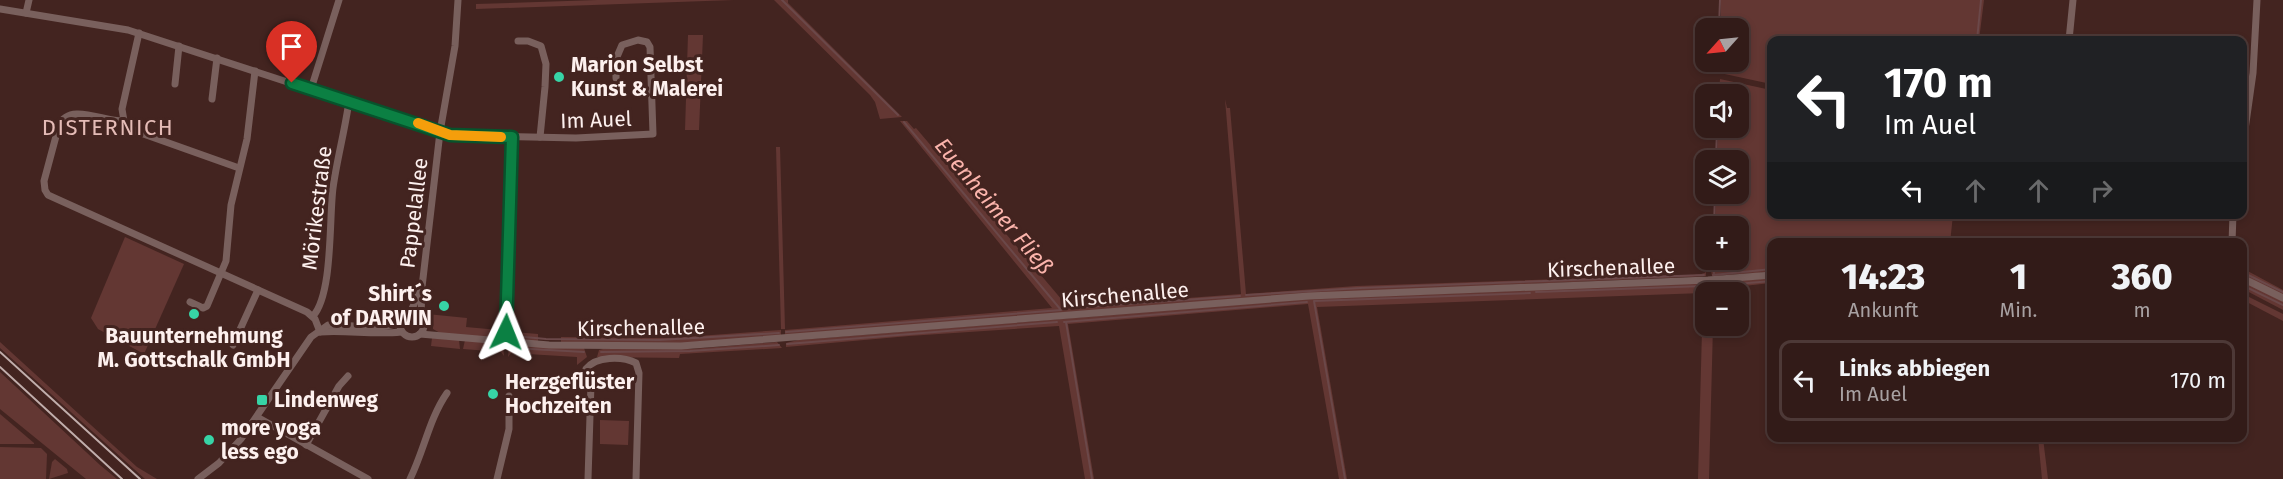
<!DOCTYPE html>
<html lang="de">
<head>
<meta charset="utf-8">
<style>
  body { margin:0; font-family:"Fira Sans",sans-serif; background:#3d2825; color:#f1f3f6; height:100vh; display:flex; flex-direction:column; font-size:22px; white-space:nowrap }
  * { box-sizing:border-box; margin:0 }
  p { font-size:20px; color:#a8a1a2 }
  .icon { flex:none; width:33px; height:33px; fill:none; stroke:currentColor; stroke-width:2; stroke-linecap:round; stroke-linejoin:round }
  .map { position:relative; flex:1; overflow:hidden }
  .details { position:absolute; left:1767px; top:238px; width:480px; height:204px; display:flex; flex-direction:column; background:#321b18; border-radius:12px; box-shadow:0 3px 9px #0003,0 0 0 2px #4d3937 }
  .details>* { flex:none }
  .guide { position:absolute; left:1767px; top:36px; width:480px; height:183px; border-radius:12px; box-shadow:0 3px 9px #0003,0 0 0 2px #4d3937; background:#202124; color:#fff; overflow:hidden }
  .needle { width:39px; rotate:243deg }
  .tools { position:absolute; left:1695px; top:18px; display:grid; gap:12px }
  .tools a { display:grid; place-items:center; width:54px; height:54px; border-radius:12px; background:#321b18; box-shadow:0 3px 9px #0003,0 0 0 2px #4d3937; font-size:30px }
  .pin { position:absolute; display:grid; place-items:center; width:51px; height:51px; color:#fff; margin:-62px -26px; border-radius:50% 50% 50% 0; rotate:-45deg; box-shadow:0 0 6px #0007 }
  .pin .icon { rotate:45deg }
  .me { position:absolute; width:66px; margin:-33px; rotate:2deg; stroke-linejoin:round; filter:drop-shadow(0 0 4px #0008) }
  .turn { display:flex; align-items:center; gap:21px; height:126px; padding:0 18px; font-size:27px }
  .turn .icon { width:78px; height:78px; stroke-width:2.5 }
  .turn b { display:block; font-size:42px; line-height:51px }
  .lanes { display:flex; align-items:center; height:57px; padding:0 18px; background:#0003; justify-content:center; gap:30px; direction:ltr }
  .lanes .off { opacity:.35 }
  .eta { display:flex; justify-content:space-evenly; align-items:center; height:102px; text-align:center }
  .eta b { font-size:36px; font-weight:800; line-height:42px }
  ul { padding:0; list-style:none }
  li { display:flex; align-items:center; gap:18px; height:81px; margin:0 12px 9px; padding:0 6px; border:3px solid #4d3937; border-radius:12px }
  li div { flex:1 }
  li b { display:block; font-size:22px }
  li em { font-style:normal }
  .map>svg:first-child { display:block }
  .green { fill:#633733 }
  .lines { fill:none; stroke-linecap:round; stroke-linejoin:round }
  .stream { stroke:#6b4849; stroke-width:2 }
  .street { stroke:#79605d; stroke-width:7 }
  .rail { stroke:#c1aeac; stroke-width:2 }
  .route-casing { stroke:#07532c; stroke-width:15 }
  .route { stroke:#0b8043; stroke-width:10 }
  .slow { stroke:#f59e0b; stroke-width:10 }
  .poi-dot { fill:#37d4a6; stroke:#432420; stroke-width:2 }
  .labels { text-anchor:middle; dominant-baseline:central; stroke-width:6; stroke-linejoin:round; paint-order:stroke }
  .poi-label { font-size:21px; font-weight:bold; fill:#fdf0ee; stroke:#432420; text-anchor:start }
  .street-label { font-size:21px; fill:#fdf0ee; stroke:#432420 }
  .neighbourhood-label { font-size:22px; letter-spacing:1.5px; fill:#e4bbb6; stroke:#432420 }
  .water-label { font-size:22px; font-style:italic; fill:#fbb4ac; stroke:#432420 }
</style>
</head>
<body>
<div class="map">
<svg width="2283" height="479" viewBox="0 0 2283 479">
  <rect width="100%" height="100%" fill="#432420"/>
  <g class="green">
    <polygon points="597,0 734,0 476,9 476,4"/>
    <polygon points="774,0 788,0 788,3 902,117 880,119 875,102 870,95"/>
    <polygon points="1721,0 1984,0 1979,40 1772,40 1771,84 1720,73 1720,62 1738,62 1738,28 1721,28"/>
    <polygon points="688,35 703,35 699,130 685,130"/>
    <polygon points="1720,79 1771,90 1772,214 1953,215 1950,243 1772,243 1771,272 1712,276 1710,264 1713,265 1714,260 1738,260 1738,226 1715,226 1716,194 1738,194 1738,160 1717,160 1718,128 1738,128 1738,94 1719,94"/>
    <path d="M1225,99L1227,108H1230L1246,294L1356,286L1680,275C1688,275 1700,276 1706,272V276L1484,286L785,336V330L1052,308L900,121H907L914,129L916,128L1068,307L1241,294Z"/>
    <polygon points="776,147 780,147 785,329 781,329"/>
    <polygon points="125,237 184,264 144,354 98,329 91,318"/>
    <polygon points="2242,268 2283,290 2283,295 2243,275"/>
    <polygon points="1771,278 1771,283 1716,289 1714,292 1709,292 1712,283"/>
    <polygon points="2242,281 2283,301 2283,310 2243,289"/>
    <polygon points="1705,283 1706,326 1713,326 1709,479 1698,479 1703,293 1317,307 1347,479 1339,479 1308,304 1068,324 1094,479 1085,479 1059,326 909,336 786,347 786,343 798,340 1307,299"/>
    <polygon points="2243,294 2283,314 2283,321 2243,300"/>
    <polygon points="427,314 467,318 466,327 499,330 502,328 497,338 440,333 433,329 433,323"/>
    <polygon points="511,328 514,332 538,334 538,342 511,339"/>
    <polygon points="781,330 781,335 697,343 561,343 561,337 670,338"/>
    <polygon points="432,338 459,340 460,349 431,346"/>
    <polygon points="465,340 503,344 504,356 501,352 463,349"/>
    <polygon points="0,342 137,467 157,479 145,479 0,348"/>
    <polygon points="777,342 782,348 680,354 679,358 597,357 599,350 603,349 692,349"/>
    <polygon points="509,344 584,348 587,357 577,365 577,357 511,353 508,357"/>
    <polygon points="0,372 100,465 117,479 86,479 0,409"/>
    <polygon points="0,414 34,443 34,444 0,444"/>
    <polygon points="600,420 629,421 628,445 600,444"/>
    <polygon points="2038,438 2043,438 2048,479 2042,479"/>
    <polygon points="0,447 41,448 47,454 46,479 0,479"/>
    <polygon points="55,459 67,469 68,473 49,479 52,462"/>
  </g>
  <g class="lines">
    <g class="stream">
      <polyline points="782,0 898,115"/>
      <polyline points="1719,28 1720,0"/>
      <polyline points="1977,40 1981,0"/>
      <polyline points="1719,68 1719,62"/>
      <polyline points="1718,94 1718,86"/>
      <polyline points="1716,160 1717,128"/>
      <polyline points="1714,226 1715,194"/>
      <polyline points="1713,260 1714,274"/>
      <polyline points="2244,273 2283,292"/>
      <polyline points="1713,275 1772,269"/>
      <polyline points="2242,285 2283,305"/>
      <polyline points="1712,286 1772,281"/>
      <polyline points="1536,292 1704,286"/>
      <polyline points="1246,295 1360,288 1704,275"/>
      <polyline points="1071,308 1240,296"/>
      <polyline points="1064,322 1307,302"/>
      <polyline points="1066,322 1092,479"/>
      <polyline points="786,332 1061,310 904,122"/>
      <polyline points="514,336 546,339 659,340 779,333"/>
      <polyline points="787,344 1057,322"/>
      <polyline points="513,348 584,352"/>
      <polyline points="601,352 690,351 779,345"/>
      <polyline points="1345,479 1314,301 1530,293"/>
    </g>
    <g class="street">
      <polyline points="0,9 128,30 450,135 576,138 653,134 650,47 647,42 638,40 622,45 616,59 616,78"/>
      <polyline points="26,13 29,0"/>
      <polyline points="139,33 122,109 124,121 135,131 239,168"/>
      <polyline points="2069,40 2073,0"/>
      <polyline points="518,41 528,41 541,46 546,64 545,87 540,137"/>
      <polyline points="175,84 179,46"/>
      <polyline points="311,89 339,0"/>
      <polyline points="212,99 217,58"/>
      <path d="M124,121C104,122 70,102 59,125L44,181L45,190L48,195L307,312L315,319L320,332"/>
      <polyline points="2242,151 2253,73 2257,0"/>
      <polyline points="2232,243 2233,214"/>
      <polyline points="2242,278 2283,298"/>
      <polyline points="190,302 203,308 207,306 226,261 231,205 247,139 255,71"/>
      <circle cx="412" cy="325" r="12"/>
      <polyline points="410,313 421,289"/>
      <path d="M313,316C333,294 329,219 333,188C337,159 345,130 349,101"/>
      <polyline points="421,316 422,287 440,132 455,46 458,0"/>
      <path d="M320,332C347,330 374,335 401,332"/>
      <polyline points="420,334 549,345 681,346 1309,296 1708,280 1772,275"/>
      <polyline points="506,342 512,137"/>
      <polyline points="233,345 258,290"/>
      <polyline points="257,417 368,479"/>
      <polyline points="306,445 339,386 348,376"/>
      <polyline points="198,479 219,463 241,439 311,337 328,325 381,327 400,323"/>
      <path d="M410,479C424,451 429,419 447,393"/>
      <polyline points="497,479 509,429 509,396"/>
      <path d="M588,479L591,384L586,369C596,356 622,356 636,363L639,373L636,479"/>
    </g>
    <g class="rail">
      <polyline points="0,352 140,479"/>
      <polyline points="0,367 122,479"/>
    </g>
  </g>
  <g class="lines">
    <defs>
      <polyline id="route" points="292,83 450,135 512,137 506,332"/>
    </defs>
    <use href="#route" class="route-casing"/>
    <use href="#route" class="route"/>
    <polyline class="slow" points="418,123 450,135 501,137"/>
  </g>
  <g class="poi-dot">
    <circle cx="559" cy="77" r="6"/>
    <circle cx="444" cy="306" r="6"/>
    <circle cx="194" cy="314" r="6"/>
    <circle cx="493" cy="394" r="6"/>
    <rect x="256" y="394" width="12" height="12" rx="3"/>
    <circle cx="209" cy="440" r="6"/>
  </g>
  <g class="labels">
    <g class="poi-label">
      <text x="571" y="65">Marion Selbst<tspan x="571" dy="24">Kunst &amp; Malerei</tspan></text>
      <text x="432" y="294" text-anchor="end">Shirt´s<tspan x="432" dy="24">of DARWIN</tspan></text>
      <text x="194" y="336" text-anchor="middle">Bauunternehmung<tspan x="194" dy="24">M. Gottschalk GmbH</tspan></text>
      <text x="505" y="382">Herzgeflüster<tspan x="505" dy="24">Hochzeiten</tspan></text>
      <text x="274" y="400">Lindenweg</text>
      <text x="221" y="428">more yoga<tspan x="221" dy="24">less ego</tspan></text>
    </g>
    <g class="street-label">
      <text transform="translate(596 120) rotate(-2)">Im Auel</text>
      <text transform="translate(317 208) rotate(-83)">Mörikestraße</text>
      <text transform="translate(414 213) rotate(-83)">Pappelallee</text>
      <text transform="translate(1611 268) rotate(-2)">Kirschenallee</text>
      <text transform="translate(1125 295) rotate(-5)">Kirschenallee</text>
      <text transform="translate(641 328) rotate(-1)">Kirschenallee</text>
    </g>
    <g class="neighbourhood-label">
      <text x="108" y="127">DISTERNICH</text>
    </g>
    <g class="water-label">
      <text transform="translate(994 206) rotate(50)">Euenheimer Fließ</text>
    </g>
  </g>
</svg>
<div class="tools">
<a><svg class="needle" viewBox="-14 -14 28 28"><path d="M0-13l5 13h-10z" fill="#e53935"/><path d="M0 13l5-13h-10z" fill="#a8a1a2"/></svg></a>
<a><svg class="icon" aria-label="sound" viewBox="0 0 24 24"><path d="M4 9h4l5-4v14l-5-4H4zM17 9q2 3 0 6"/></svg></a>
<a><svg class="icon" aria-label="layers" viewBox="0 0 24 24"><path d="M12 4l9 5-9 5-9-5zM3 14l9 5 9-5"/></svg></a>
<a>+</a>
<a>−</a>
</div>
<div class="pin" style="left:292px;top:83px;background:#d93025"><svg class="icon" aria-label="arrive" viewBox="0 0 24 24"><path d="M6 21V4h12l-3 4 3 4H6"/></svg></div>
<svg class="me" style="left:506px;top:332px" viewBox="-20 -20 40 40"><path d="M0-17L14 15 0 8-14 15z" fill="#0b8043" stroke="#fff" stroke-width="4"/></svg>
<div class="guide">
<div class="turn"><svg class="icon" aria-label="left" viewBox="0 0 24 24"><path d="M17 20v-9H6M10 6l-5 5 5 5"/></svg><div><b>170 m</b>Im Auel</div></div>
<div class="lanes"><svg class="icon" aria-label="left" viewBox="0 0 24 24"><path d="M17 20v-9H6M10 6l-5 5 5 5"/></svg><svg class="icon off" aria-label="ahead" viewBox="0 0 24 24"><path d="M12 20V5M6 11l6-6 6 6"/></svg><svg class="icon off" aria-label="ahead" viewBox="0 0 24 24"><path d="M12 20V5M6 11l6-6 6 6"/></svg><svg class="icon off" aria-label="right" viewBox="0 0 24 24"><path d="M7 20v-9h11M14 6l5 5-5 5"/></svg></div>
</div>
<section class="details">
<div class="eta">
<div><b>14:23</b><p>Ankunft</p></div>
<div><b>1</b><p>Min.</p></div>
<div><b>360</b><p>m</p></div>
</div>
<ul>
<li><svg class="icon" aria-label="left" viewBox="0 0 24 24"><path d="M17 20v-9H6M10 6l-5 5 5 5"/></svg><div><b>Links abbiegen</b><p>Im Auel</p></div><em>170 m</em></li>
</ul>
</section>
</div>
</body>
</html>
